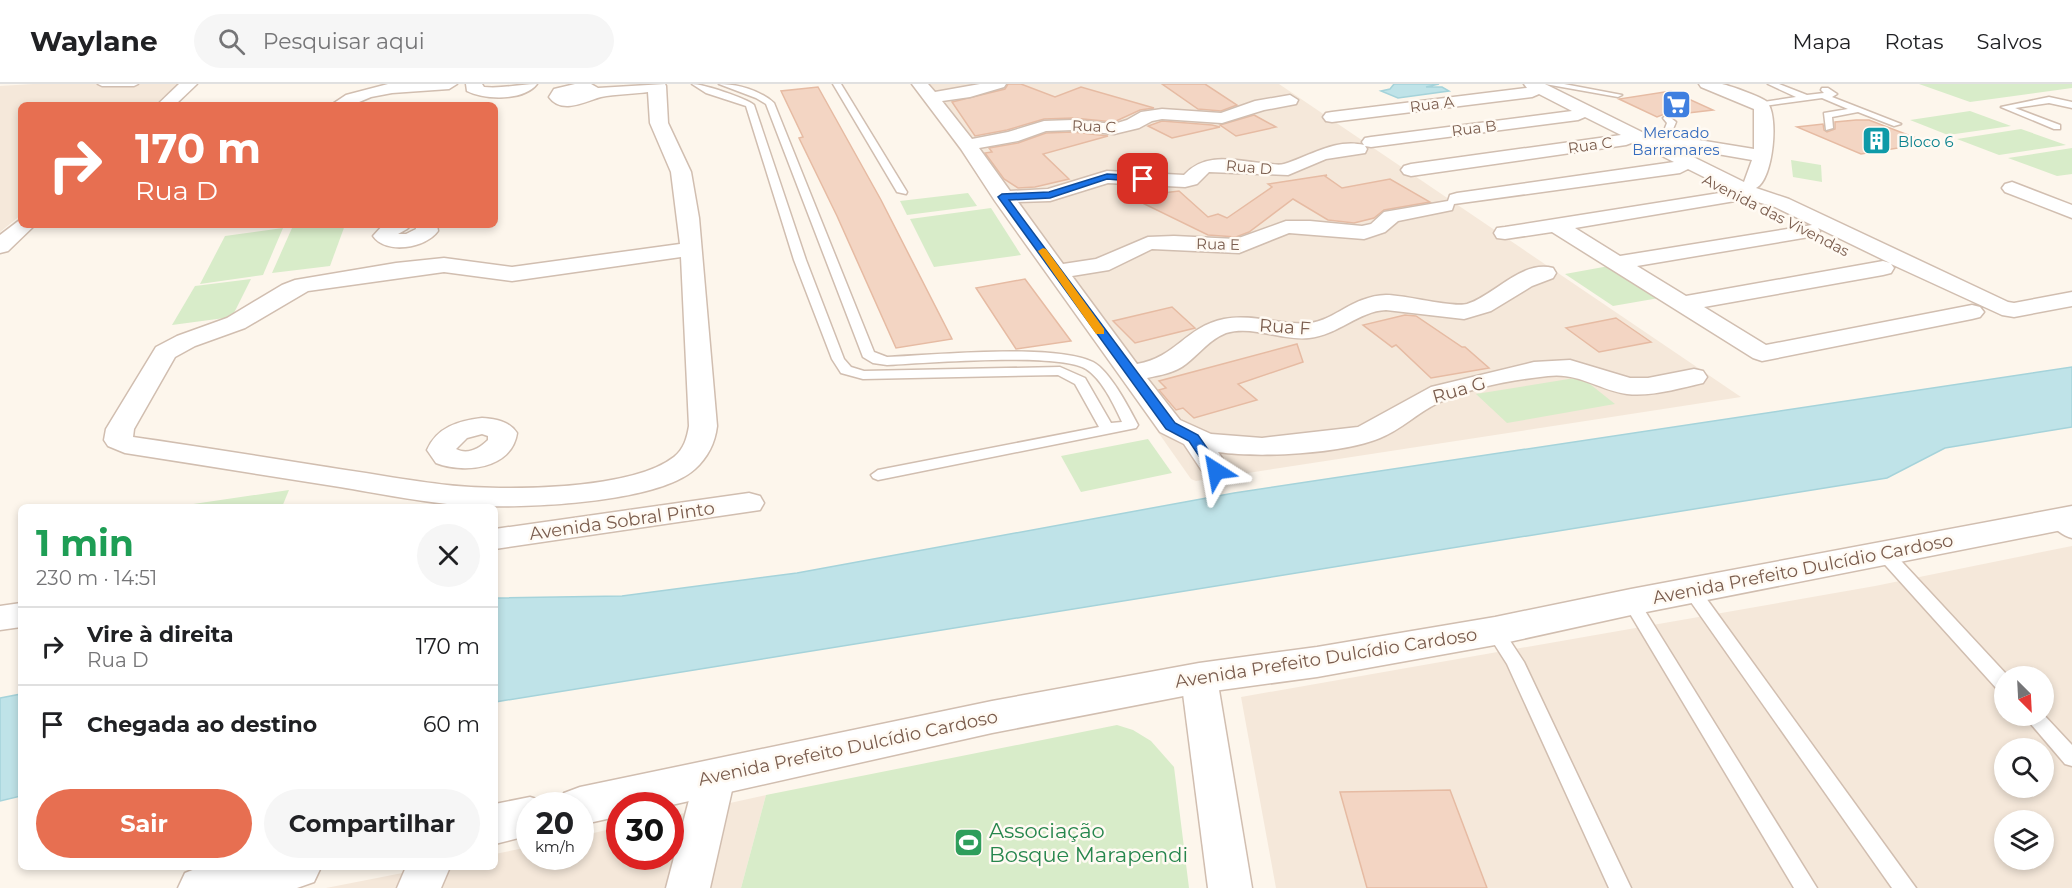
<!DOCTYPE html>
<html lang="pt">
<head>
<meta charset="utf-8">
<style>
  body { margin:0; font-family:Montserrat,sans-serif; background:#f6f6f6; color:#202124; height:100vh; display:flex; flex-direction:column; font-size:22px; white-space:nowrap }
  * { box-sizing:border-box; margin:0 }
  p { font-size:20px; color:#757577 }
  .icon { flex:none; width:33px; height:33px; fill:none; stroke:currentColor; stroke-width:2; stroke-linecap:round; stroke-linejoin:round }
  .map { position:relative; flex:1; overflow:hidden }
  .sheet { position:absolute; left:18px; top:420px; width:480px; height:366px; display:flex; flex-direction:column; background:#fff; border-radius:9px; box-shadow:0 3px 9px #0003 }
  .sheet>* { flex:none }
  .top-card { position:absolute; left:18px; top:18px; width:480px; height:126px; border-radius:9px; box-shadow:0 3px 9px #0003; background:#e76f51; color:#fff; overflow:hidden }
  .needle { width:39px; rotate:156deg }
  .buttons { position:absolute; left:1994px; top:582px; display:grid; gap:12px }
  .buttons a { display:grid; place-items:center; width:60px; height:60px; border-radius:50%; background:#fff; box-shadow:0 3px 9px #0003; font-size:30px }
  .speed { position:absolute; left:516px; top:708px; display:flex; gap:12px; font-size:30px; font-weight:700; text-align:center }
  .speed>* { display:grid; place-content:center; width:78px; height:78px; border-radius:50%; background:#fff; box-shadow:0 3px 9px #0003; line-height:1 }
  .speed small { font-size:15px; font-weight:400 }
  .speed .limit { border:9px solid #d22; background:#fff; color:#111 }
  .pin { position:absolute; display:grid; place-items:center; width:51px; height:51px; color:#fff; margin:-26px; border-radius:12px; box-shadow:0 3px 9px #0006 }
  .me { position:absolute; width:66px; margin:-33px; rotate:326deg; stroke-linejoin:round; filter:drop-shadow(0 0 4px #0008) }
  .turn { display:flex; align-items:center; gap:21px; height:126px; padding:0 18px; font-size:27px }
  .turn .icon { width:78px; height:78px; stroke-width:2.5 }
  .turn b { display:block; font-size:42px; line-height:51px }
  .round { display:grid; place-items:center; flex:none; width:63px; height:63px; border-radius:32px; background:#f6f6f6 }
  .summary { display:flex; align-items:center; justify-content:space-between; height:102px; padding:0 18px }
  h1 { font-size:36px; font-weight:700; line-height:45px; color:#1e9e55 }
  .cta { display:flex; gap:12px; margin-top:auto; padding:12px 18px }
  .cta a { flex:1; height:69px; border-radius:36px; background:#e76f51; color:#fff; font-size:24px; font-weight:700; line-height:69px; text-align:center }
  .cta a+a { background:#f6f6f6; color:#202124 }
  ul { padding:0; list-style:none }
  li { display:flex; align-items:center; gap:18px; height:78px; padding:0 18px; border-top:2px solid #e0e0e0 }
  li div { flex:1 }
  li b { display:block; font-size:22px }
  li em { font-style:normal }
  header { display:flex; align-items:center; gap:36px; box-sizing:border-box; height:84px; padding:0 30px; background:#fff; border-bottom:2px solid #e0e0e0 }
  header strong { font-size:28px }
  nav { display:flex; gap:33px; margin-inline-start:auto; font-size:21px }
  .search { width:420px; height:54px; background:#f6f6f6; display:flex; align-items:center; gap:15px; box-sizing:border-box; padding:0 21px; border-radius:33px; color:#757577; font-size:22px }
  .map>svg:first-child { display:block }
  .residential { fill:#f5e8da; fill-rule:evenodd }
  .green { fill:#d8ecc9 }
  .water { fill:#bfe3e8; stroke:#a5d3da; stroke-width:1.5 }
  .building { fill:#f3d5c3; stroke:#e6bba3; stroke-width:1.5 }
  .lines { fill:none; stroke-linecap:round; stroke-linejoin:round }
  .service-casing { stroke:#d1beb0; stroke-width:3 }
  .minor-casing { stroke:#d1beb0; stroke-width:3 }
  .tertiary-casing { stroke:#d1beb0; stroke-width:3 }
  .service { fill:#fff; fill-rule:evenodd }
  .minor { fill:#fff; fill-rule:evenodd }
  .tertiary { fill:#fff; fill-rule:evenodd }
  .route { fill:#1a73e8; stroke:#114b97; stroke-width:1.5 }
  .slow { fill:#f59e0b }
  .labels { text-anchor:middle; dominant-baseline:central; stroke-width:5; stroke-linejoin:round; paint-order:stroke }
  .far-street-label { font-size:15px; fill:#7a5c4d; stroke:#fffaf3 }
  .far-shop-label { font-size:15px; fill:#366cbe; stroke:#fffaf3 }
  .far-culture-label { font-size:15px; fill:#0d838f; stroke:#fffaf3; text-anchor:start }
  .street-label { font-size:18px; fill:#7a5c4d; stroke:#fffaf3 }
  .near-leisure-label { font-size:21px; fill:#27864d; stroke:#fffaf3; text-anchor:start }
</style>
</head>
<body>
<header>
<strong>Waylane</strong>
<div class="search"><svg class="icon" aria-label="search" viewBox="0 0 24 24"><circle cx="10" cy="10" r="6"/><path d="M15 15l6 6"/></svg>Pesquisar aqui</div>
<nav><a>Mapa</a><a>Rotas</a><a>Salvos</a></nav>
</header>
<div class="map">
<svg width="2072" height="804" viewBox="0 0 2072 804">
  <rect width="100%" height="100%" fill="#fdf6ec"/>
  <g class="residential">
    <polygon points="33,0 178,0 154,21 21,21 21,131 0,148 0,2"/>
    <polygon points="913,0 1279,0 1741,313 1196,397 1191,395"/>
    <path d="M2072,462V804H1276L1241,613L1875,502ZM2004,592H2043V632H2004ZM2004,664H2043V704H2004ZM2004,736H2043V776H2004Z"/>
    <polygon points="766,711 741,804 326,804 433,783 495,783 495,770 529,763 530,772 580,772 581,752 619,743 620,772 670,772 671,732"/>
  </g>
  <g class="green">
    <polygon points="1919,0 2072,0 2072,4 1970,18"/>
    <polygon points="1970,27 2011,42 1948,51 1910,36"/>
    <polygon points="2021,45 2066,61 1999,71 1957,55"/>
    <polygon points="2072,64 2072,90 2057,92 2008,74"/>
    <polygon points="1791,76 1821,81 1822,98 1793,93"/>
    <polygon points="968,109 977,122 907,131 900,117"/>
    <polygon points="991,124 1021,171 934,183 910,135"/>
    <polygon points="313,141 345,141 330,182 272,189 292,144"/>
    <polygon points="283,144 263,191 200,200 225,152"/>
    <polygon points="1609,182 1659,214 1613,222 1565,190"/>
    <polygon points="251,195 232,233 172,241 195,202"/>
    <polygon points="1581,293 1615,320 1507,339 1476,310"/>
    <polygon points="1148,355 1172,389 1081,408 1061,372"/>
    <polygon points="289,406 282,423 173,423"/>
    <polygon points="1117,641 1133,646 1151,657 1174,683 1189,804 741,804 766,711"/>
  </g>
  <g class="water">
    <polygon points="1394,0 1439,0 1426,3 1442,3 1449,7 1398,14 1381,7 1390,5"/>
    <polygon points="2072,283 2072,343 1945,364 1887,394 495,618 495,514 622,512 797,489 1234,409"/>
    <polygon points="21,610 21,712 0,717 0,614"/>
  </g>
  <g class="building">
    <polygon points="1008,0 1021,0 1055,13 1081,3 1154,24 1140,26 1114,38 1073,34 1044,35 1007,46 975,52 952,18 1005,5"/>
    <polygon points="1162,0 1205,0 1237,21 1221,27 1198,25"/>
    <polygon points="818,3 881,116 952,255 896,264 837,132 799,54 803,53 781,7"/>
    <polygon points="1671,7 1713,26 1671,31 1667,29 1657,33 1619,15"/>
    <polygon points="1254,31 1276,43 1236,52 1220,41"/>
    <polygon points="1856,36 1869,36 1929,59 1861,70 1797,43 1823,40 1824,46 1827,48 1835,45 1835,38"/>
    <polygon points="1162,37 1212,41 1220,43 1172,54 1148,42"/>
    <polygon points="1073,48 1108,52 1043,70 1069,95 1035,103 1018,104 1004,95 985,69 992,68 989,64 1018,59 1046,49"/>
    <polygon points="1327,91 1325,92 1342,104 1390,95 1430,118 1384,126 1374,134 1354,139 1328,136 1293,115 1249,148 1236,153 1208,151 1130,113 1179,107 1208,133 1218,130 1227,134 1272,103 1268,100"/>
    <polygon points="1025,195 1071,257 1016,265 976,204"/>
    <polygon points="1172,223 1195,244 1135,259 1113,237"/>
    <polygon points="1405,231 1416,232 1462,263 1465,263 1489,284 1431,294 1396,261 1392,263 1363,241"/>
    <polygon points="1616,234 1651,258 1599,268 1566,244"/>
    <polygon points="1297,260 1303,278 1238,300 1257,316 1194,334 1183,324 1176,326 1159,306 1166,304 1159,297"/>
    <polygon points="1450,706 1487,804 1367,804 1340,708"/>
  </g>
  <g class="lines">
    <defs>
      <g id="service">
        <polygon points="98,0 138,0 134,2 102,2"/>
        <path d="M692,0C703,0 746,14 754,21L806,176L844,275L851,283L864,287L1060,283L1085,294L1111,339L1122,338C1114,321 1102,295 1086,285C1060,268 924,279 887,281L873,279L863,273L766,20L756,14L719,0C737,0 760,6 774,19L874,268L887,273C933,271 1055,259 1093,278C1110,287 1129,324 1138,341L1136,344L878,396L873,394L871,391L878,386L1099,343L1075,300L1058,291L863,295L841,289L832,275L794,176L746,22L706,9Z"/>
        <polygon points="833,0 841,0 907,108 906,110 897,108"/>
        <polygon points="1545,0 1564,0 1622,11 1618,13"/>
        <polygon points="1768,0 1779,0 1807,11 1824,9 1821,6 1822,4 1828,4 1837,10 1832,13 1901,40 1894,42 1858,28 1832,33 1833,44 1826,46 1824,29 1848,25 1822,14 1757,23 1757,19 1796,13"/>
        <polygon points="2049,13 2072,18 2072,24 2049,19 2015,24 2060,41 2060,45 2054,45 2001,23"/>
        <polygon points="1667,31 1676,38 1671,50 1664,57 1658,57 1656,55 1663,49 1667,39 1663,34"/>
        <path d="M2056,431L2072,441V454C2063,452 2053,444 2048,436Z"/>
        <polygon points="1884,464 1890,465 2008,592 2004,592 2004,607 1997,605 1878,473 1876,469 1878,465"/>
        <polygon points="1692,501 1698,503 1916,804 1892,804 1686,511 1684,507 1686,503"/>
        <polygon points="1631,512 1637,514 1817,804 1794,804 1623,518 1625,514"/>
        <polygon points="1495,541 1501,543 1524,578 1631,804 1609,804 1507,580 1486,547 1489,543"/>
        <polygon points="2043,630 2072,661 2072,682 2065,680 2024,632"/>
      </g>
      <g id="minor">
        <polygon points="179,0 197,0 175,21 157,21"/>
        <polygon points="388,0 457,0 449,5 392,9 371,13 352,21 331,21 346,11"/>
        <path d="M466,0H482L484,3C502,5 519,0 537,0C524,17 485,16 467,7Z"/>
        <path d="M575,0H591L598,4L665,0L666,2L668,39L691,88L699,134L717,342C715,359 708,373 695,385C654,422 502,426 447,420C411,416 376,409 340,403C268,392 197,380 125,369L108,362L104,356L106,345L156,263L177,252L227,234L282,201L295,196L396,179L444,174L512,183L680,160L671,88L650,39L648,8C633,10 616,10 601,13C586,17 562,31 549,13L554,5ZM681,173L689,342C687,354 684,365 674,373C631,407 500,407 447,401C411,397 375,390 339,385C270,374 202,363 133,353L134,345L175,273L195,262L245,244L308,207L444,188L512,197Z"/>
        <path d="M912,0H928L935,8L980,0H1006L1004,3L970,13L942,17L972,55L1008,48L1044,37L1073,36L1114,40L1127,36L1141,28L1162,25L1221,29L1255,17L1290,11L1298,16L1296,20L1264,26L1222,39L1162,35L1152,37L1139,44L1114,50L1073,46L1046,47L1018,57L979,64L1010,107L1048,105L1107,87L1184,91C1205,68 1233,76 1261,79C1269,79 1277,82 1284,80C1310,72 1336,54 1364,61L1362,58L1365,54L1371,53L1572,27L1539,10L1532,13L1332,38L1326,37L1323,33L1326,29L1332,28L1527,4L1524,0H1545L1654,54L1662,50L1754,65V25L1701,3L1699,0C1706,0 1715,0 1722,0C1731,2 1759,12 1766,17C1780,29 1773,97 1756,104L1789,115L2008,218L2014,219L2072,208V222L2014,233L2002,231L1891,180L1894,184L1891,189L1883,191L1704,223L1766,261L1972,221L1980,223L1984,228L1980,233L1972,235L1762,277L1753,274L1552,148L1505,155L1497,154L1494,149L1497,144L1505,143L1732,107L1688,85L1680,89L1454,120L1452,126L1398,137L1385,148L1364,155L1289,149L1239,169L1152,165L1109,186L1072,192L1137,280C1177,273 1185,243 1224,235C1253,229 1281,242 1310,239C1335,236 1353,212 1386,211C1406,211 1453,224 1467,220C1495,211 1521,176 1553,184L1556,189L1553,194L1532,202L1491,227L1464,235L1386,226C1359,227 1338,251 1309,254C1282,257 1253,241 1226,249C1210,255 1199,270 1186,280C1175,289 1160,291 1147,294L1180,336L1211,350L1262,354L1358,343L1431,303L1534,278L1570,276L1630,294H1648L1694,285L1703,287L1707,293L1703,299C1680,304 1651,313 1627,310C1599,306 1578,288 1548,292C1512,296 1471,303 1438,319C1417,329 1401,346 1380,354C1341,370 1259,374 1218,368L1231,387L1226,393L1216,396L1206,393L1184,360L1160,348L995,117L961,65ZM1585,33L1621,51L1411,80L1404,82L1401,86L1404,90L1411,92L1626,61L1634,58L1674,78L1457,109L1450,111L1448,117L1384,128L1371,140L1362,142L1310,137H1286L1236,155L1174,152L1148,153L1096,175L1063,180L1018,118L1050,117L1108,99L1185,103L1197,100L1209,88L1288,91L1326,75L1365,69L1367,65L1365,62L1371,63L1578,36ZM1671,62L1752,76L1744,98ZM1747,115L1775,123L1812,141L1620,172L1575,144ZM1818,144L1890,179L1883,177L1686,212L1637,182L1809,153L1817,152L1820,147Z"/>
        <polygon points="2012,98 2072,121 2072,134 2005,108 2002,104 2005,100"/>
        <polygon points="21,135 21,141 35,141 8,167 0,169 0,151"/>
        <path d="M383,141H411L407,145L398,150H406L416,145L415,141H437L438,147C426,164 386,171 373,152Z"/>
        <path d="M482,334C496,335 509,337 517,349C512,385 464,390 436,379L427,366C437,343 458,337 482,334ZM482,350L488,352V356C479,365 467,371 456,365L467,354Z"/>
        <polygon points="749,409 760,412 764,419 760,426 495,465 495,445"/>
        <polygon points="21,519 21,543 0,546 0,522"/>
        <polygon points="1199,580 1212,584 1217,594 1252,804 1208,804 1181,594 1186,584"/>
        <polygon points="715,677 729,681 735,693 710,804 666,804 695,693 701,681"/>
        <polygon points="406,783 450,783 441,804 397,804"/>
      </g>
      <g id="tertiary">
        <polygon points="2072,422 2072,444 1631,531 1495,561 1317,593 1199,609 992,649 667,722 620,722 620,732 580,741 580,722 558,722 564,709 580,703 992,617 1199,579 1317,563 1495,533 1631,505"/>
        <polygon points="530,713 546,718 548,722 530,722 530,751 495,760 495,720"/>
        <polygon points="200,783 321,783 314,798 297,804 178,804 185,789"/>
      </g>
    </defs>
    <use href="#service" class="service-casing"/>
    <use href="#minor" class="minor-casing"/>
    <use href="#tertiary" class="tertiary-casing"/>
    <use href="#service" class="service"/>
    <use href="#minor" class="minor"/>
    <use href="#tertiary" class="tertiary"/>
  </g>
  <polygon class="route" points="1107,90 1143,92 1148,95 1143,98 1107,95 1050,114 1009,116 1175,339 1198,351 1223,387 1221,390 1211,390 1189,357 1166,345 998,113 1002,110 1049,108"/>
  <polygon class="slow" points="1043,164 1046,165 1104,245 1104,250 1096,250 1038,167"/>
  <defs>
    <symbol id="supermarket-square" viewBox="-11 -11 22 22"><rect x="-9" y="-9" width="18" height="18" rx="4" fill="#3f7fe0" stroke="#fffaf3"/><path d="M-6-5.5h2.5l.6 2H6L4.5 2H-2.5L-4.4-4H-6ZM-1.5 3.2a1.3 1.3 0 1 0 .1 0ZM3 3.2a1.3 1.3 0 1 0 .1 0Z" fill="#fff"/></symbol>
    <symbol id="building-square" viewBox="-11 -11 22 22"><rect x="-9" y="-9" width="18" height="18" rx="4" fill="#0f9aa8" stroke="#fffaf3"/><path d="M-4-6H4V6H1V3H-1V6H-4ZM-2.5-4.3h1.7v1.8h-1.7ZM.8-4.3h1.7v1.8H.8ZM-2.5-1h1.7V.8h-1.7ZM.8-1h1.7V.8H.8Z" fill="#fff"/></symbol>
    <symbol id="stadium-square" viewBox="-11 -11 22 22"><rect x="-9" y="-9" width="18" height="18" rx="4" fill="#2e9e5b" stroke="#fffaf3"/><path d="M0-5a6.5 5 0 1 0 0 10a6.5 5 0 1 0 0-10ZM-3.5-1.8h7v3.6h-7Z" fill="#fff"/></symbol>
  </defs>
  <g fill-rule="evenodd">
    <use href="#supermarket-square" x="1660" y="4" width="33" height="33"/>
    <use href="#building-square" x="1860" y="40" width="33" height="33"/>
    <use href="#stadium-square" x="952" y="742" width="33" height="33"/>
  </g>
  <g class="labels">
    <g class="far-street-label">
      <text transform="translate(1432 20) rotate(-7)">Rua A</text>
      <text transform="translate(1094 42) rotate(2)">Rua C</text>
      <text transform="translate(1474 44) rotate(-7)">Rua B</text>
      <text transform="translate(1590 61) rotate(-8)">Rua C</text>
      <text transform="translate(1249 83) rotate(5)">Rua D</text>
      <text transform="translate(1776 131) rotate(27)">Avenida das Vivendas</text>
      <text transform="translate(1218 160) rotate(1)">Rua E</text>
    </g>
    <g class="far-shop-label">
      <text x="1676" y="48">Mercado<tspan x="1676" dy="17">Barramares</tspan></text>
    </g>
    <g class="far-culture-label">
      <text x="1898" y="57">Bloco 6</text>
    </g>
    <g class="street-label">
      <text transform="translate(1285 243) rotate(4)">Rua F</text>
      <text transform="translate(1459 306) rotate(-16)">Rua G</text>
      <text transform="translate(622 437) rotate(-8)">Avenida Sobral Pinto</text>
      <text transform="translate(1803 485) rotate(-11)">Avenida Prefeito Dulcídio Cardoso</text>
      <text transform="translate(1326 574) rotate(-9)">Avenida Prefeito Dulcídio Cardoso</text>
      <text transform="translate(848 664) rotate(-12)">Avenida Prefeito Dulcídio Cardoso</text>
    </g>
    <g class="near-leisure-label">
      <text x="989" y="746">Associação<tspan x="989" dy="24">Bosque Marapendi</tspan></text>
    </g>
  </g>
</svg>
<div class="buttons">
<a><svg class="needle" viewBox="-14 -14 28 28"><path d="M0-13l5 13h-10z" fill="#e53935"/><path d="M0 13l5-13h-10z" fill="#757577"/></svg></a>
<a><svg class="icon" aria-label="search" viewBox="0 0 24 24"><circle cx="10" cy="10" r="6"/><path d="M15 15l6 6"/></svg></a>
<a><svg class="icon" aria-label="layers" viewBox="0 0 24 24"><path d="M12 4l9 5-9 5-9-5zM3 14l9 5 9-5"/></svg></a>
</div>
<div class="speed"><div>20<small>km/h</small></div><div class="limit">30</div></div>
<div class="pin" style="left:1143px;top:95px;background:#d93025"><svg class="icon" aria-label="arrive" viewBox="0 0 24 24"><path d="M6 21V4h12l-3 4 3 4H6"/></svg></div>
<svg class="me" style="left:1216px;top:387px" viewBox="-20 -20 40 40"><path d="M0-17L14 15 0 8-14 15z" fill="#1a73e8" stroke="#fff" stroke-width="4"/></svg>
<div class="top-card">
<div class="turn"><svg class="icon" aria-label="right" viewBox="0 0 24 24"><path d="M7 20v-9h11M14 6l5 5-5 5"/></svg><div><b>170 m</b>Rua D</div></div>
</div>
<section class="sheet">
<div class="summary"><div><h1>1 min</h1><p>230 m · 14:51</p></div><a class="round"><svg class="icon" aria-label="close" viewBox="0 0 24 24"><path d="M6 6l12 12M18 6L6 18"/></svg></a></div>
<ul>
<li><svg class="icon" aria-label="right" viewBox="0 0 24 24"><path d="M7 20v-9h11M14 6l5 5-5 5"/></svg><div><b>Vire à direita</b><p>Rua D</p></div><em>170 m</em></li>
<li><svg class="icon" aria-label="arrive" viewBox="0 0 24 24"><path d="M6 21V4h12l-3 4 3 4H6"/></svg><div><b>Chegada ao destino</b></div><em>60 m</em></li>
</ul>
<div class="cta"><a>Sair</a><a>Compartilhar</a></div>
</section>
</div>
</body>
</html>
